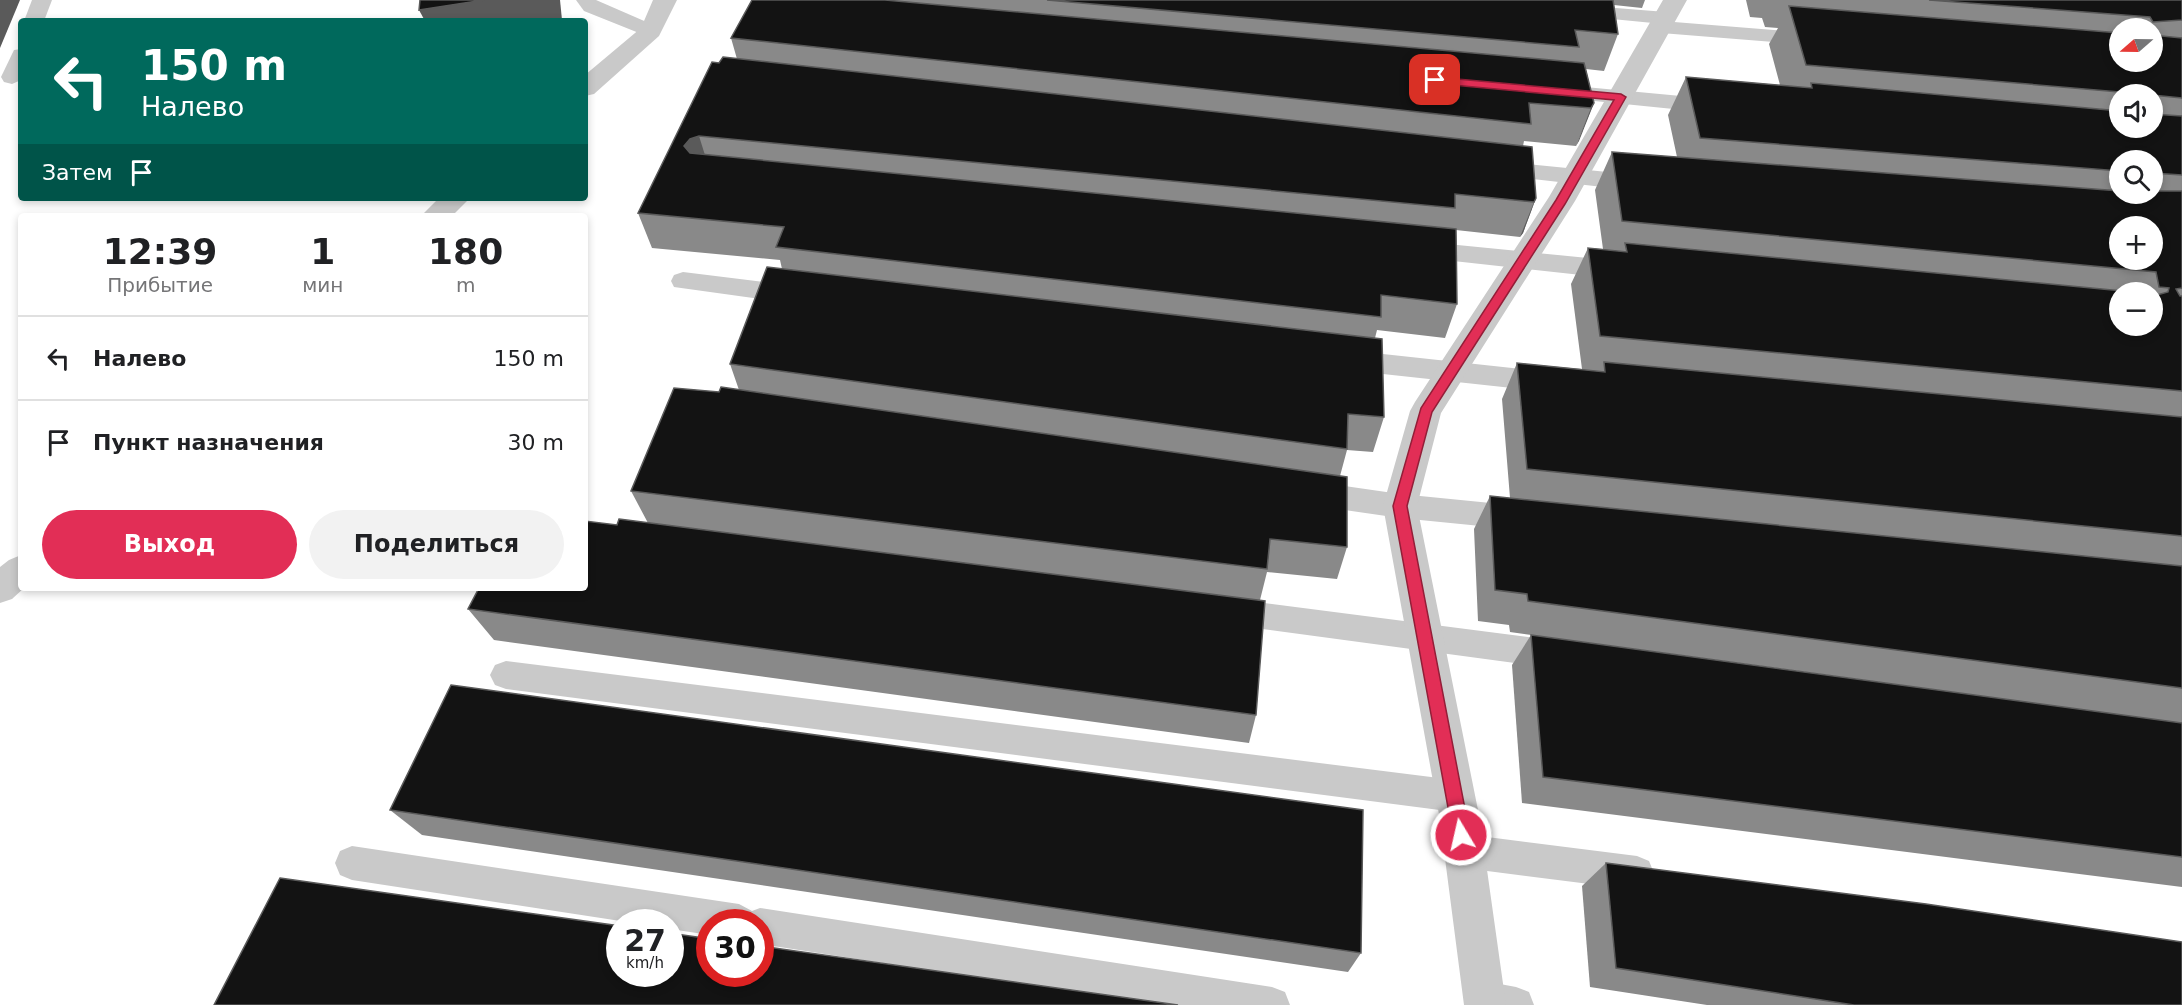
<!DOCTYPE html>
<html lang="ru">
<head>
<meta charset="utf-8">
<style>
  body { margin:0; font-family:"DejaVu Sans",sans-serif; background:#f2f2f2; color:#202124; height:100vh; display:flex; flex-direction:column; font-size:22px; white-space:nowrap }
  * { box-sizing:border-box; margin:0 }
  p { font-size:20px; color:#757577 }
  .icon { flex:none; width:33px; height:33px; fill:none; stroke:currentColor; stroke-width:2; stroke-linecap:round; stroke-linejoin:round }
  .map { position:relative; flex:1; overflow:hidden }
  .drawer { position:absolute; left:18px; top:213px; width:570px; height:378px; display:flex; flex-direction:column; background:#fff; border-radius:6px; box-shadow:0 3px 9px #0003 }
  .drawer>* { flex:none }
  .top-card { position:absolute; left:18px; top:18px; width:570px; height:183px; border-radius:6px; box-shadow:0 3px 9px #0003; background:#00695c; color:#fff; overflow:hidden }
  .needle { width:39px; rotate:250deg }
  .buttons { position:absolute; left:2109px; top:18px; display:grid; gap:12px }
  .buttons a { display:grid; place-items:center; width:54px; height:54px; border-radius:50%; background:#fff; box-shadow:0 3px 9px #0003; font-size:30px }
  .speed { position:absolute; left:606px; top:909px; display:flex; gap:12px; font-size:30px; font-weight:700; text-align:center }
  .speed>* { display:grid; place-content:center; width:78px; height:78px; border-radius:50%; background:#fff; box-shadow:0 3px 9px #0003; line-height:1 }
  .speed small { font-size:15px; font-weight:400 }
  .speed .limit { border:9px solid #d22; background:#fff; color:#111 }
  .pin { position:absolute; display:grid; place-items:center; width:51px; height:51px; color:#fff; margin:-26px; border-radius:12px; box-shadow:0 3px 9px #0006 }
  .me { position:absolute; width:66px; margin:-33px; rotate:351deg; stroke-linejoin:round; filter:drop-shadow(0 0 4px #0008) }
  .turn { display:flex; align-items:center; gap:21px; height:126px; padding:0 24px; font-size:27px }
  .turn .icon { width:78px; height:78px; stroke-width:2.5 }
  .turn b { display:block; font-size:42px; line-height:51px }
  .then { display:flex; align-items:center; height:57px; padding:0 24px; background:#0003; gap:12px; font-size:22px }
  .eta { display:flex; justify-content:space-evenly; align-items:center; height:102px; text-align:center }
  .eta b { font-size:36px; font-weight:600; line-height:42px }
  .button { display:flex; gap:12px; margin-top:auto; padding:12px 24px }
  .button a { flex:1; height:69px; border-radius:36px; background:#e22e56; color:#fff; font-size:24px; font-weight:600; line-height:69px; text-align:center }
  .button a+a { background:#f2f2f2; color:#202124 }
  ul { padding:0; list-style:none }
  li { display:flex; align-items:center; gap:18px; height:84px; padding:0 24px; border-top:2px solid #e0e0e0 }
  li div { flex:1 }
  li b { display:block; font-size:22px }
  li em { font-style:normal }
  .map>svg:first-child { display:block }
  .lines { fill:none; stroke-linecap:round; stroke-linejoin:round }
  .lane { fill:#c9c9c9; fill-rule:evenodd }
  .street { fill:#c9c9c9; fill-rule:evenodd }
  .wall { fill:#898989; fill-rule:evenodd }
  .shaded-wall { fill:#5a5a5a }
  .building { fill:#131313; stroke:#5a5a5a; stroke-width:1.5; fill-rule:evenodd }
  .route { fill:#e22e56; stroke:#931e38; stroke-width:1.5 }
</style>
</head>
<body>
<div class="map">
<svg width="2182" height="1005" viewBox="0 0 2182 1005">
  <rect width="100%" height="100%" fill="#fff"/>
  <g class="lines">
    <g class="lane">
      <polygon points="32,0 52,0 44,21 24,21"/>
      <polygon points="576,0 596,0 658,27 661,31 658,35 651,37 644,35 584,11"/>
      <polygon points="1578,5 1666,12 1673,14 1676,18 1674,22 1811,33 1818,35 1821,39 1818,43 1811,45 1661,33 1654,31 1651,27 1653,23 1571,15 1568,11 1571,7"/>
      <polygon points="21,49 21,80 12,84 4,82 1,77 14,50"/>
      <polygon points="1553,84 1713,99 1721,101 1724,106 1721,111 1713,113 1545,96 1542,91 1545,86"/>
      <polygon points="1496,161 1638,175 1646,178 1650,183 1646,188 1638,191 1488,174 1484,169 1488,164"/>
      <polygon points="1417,241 1618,261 1627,264 1630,270 1627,276 1618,279 1408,256 1405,250 1408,244"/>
      <polygon points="683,272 797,286 806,289 810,295 806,301 797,304 674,287 671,281 674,275"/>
      <polygon points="1346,350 1548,372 1557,375 1561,382 1557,389 1548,392 1346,370 1337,367 1333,360 1337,353"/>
      <polygon points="1310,481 1400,494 1521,506 1531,510 1535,518 1531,526 1521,530 1400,518 1310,505 1300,501 1296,493 1300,485"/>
      <polygon points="1225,598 1560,641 1571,645 1576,655 1571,665 1560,669 1225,624 1214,620 1210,611 1214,602"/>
      <polygon points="506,661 1455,780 1467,785 1472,796 1467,807 1455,812 506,689 495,685 490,675 495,665"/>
      <polygon points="1464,834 1637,856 1649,861 1654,873 1649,885 1637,890 1464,868 1452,863 1447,851 1452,839"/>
      <polygon points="352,846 739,904 752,911 760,908 1272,987 1285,992 1290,1005 1154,1005 760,944 760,922 710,922 710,935 670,929 670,922 627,922 352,880 340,875 335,863 340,851"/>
      <polygon points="1484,981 1516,987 1529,992 1534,1005 1468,1005 1466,999 1471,986"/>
    </g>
    <g class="street">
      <polygon points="653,0 677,0 659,36 594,94 585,96 585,75 641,28"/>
      <polygon points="1663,0 1687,0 1575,201 1441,413 1417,506 1480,820 1506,1005 1464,1005 1440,820 1383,506 1410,411 1415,402 1549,197"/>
      <polygon points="439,198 470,198 452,216 421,216"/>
      <polygon points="21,555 21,588 24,588 12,599 0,603 0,567 9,560"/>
    </g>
  </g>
  <g class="wall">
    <polygon points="752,0 1645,0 1642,8 1614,5 1618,34 1604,71 1586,69 1594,103 1576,146 1524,141 1523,146 1536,198 1523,233 1520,237 1456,230 1457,304 1445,338 1377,330 1375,338 1384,417 1373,452 1347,450 1340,476 1347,547 1337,579 1267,572 1260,600 1256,715 1249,743 494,640 468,609 617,525 648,523 631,491 719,392 739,390 730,364 782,269 780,260 652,248 638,213 719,63 737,59 731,38"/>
    <path d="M1746,0H2182V723L1510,632L1509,625L1478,621L1474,529L1490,496L1510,498L1502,399L1517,363L1582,369L1571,284L1588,248L1603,249L1595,190L1612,152L1677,157L1668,115L1686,77L1780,85L1769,44L1778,28L1765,27L1762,18L1750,17ZM2120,28H2152V62H2120ZM2120,94H2152V128H2120ZM2120,160H2152V194H2120ZM2120,292H2152V326Z"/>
    <polygon points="1531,635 2182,723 2182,887 1522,803 1512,665"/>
    <polygon points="390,810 1361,953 1348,972 422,835"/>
    <polygon points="1606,863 2182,1005 1707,1005 1590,987 1582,886"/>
  </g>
  <g class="shaded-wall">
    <polygon points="0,0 20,0 0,48"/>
    <polygon points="484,0 560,0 562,20 425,21 419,10"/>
    <polygon points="1594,103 1579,141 1576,146 1591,108"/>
    <polygon points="699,136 710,171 696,181 684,146 690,139"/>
    <polygon points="1536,198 1523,233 1520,237 1534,202"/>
  </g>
  <g class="building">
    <polygon points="420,0 484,0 419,10"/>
    <polygon points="752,0 885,0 1584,63 1594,103 1591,108 1529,103 1531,124 731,38"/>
    <polygon points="1047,0 1613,0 1618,34 1575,30 1579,47"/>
    <polygon points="1929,0 2182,0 2182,20 2153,22 2150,17"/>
    <polygon points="1789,6 2120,33 2120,62 2152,62 2152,35 2182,38 2182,98 2152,95 2152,94 2143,94 1806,65"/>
    <polygon points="723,57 1532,147 1536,198 1534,202 1455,194 1455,208 699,136 690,139 684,146 690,153 1456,229 1457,304 1381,295 1381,317 776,247 784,227 638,213 712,62 719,63"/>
    <polygon points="1686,77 1812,88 1811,83 2120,111 2120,128 2152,128 2152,114 2182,116 2182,175 2152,173 2152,160 2120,160 2120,171 1700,138"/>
    <path d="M1612,152L2120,191V194H2154L2157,191H2182V288L2176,289L2180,296H2182V391L1600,336L1588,248L1627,252L1625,243L2133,292H2120V326H2152V294L2157,295L2168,292L2169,288L2159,287L2156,272L1622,221ZM2120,226H2152V260H2120Z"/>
    <polygon points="767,267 1382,339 1384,417 1348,414 1347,449 730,364"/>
    <polygon points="1604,362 2182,417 2182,536 1527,469 1517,363 1605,372"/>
    <polygon points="721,387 1347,477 1347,547 1270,539 1267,569 631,491 674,388 719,392"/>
    <polygon points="1490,496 2182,566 2182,688 1528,601 1527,594 1495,590"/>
    <polygon points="619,519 1265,601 1256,715 468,609 479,588 585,588 585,521 617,525"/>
    <polygon points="1531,635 2182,723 2182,857 1543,777"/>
    <polygon points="451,685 1363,810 1361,953 390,810"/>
    <polygon points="1606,863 1926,904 2182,942 2182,1005 1854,1005 1616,968"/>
    <polygon points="280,878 620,926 620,974 670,974 670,933 710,939 710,974 760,974 760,946 1178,1005 214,1005"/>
  </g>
  <polygon class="route" points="1435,77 1621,94 1626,97 1565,204 1432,412 1407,506 1470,835 1467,841 1461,843 1456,841 1453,835 1393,506 1421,408 1556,200 1614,100 1431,83 1430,80"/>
</svg>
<div class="buttons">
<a><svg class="needle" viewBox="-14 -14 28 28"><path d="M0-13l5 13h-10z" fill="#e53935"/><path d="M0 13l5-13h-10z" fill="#757577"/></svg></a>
<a><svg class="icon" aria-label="sound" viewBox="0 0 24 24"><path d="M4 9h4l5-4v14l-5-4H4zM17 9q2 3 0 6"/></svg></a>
<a><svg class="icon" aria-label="search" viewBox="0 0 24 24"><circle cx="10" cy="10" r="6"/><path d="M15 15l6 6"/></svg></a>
<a>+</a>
<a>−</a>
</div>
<div class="speed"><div>27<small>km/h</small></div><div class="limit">30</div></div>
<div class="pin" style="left:1435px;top:80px;background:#d93025"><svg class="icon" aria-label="arrive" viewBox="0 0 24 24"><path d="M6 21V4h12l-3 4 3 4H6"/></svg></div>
<svg class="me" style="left:1461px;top:835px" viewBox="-20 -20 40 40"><circle r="17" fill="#e22e56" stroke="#fff" stroke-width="3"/><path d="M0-11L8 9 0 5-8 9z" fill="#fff"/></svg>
<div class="top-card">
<div class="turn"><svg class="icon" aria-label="left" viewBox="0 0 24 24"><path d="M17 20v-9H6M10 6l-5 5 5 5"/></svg><div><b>150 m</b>Налево</div></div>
<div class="then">Затем<svg class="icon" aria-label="arrive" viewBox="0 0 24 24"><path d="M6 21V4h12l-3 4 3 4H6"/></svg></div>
</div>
<section class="drawer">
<div class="eta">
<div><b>12:39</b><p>Прибытие</p></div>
<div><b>1</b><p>мин</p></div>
<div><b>180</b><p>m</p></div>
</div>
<ul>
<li><svg class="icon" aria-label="left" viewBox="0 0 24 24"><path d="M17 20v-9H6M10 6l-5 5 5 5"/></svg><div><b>Налево</b></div><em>150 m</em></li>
<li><svg class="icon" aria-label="arrive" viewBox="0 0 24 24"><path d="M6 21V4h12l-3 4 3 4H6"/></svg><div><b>Пункт назначения</b></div><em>30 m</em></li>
</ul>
<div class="button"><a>Выход</a><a>Поделиться</a></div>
</section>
</div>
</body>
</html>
